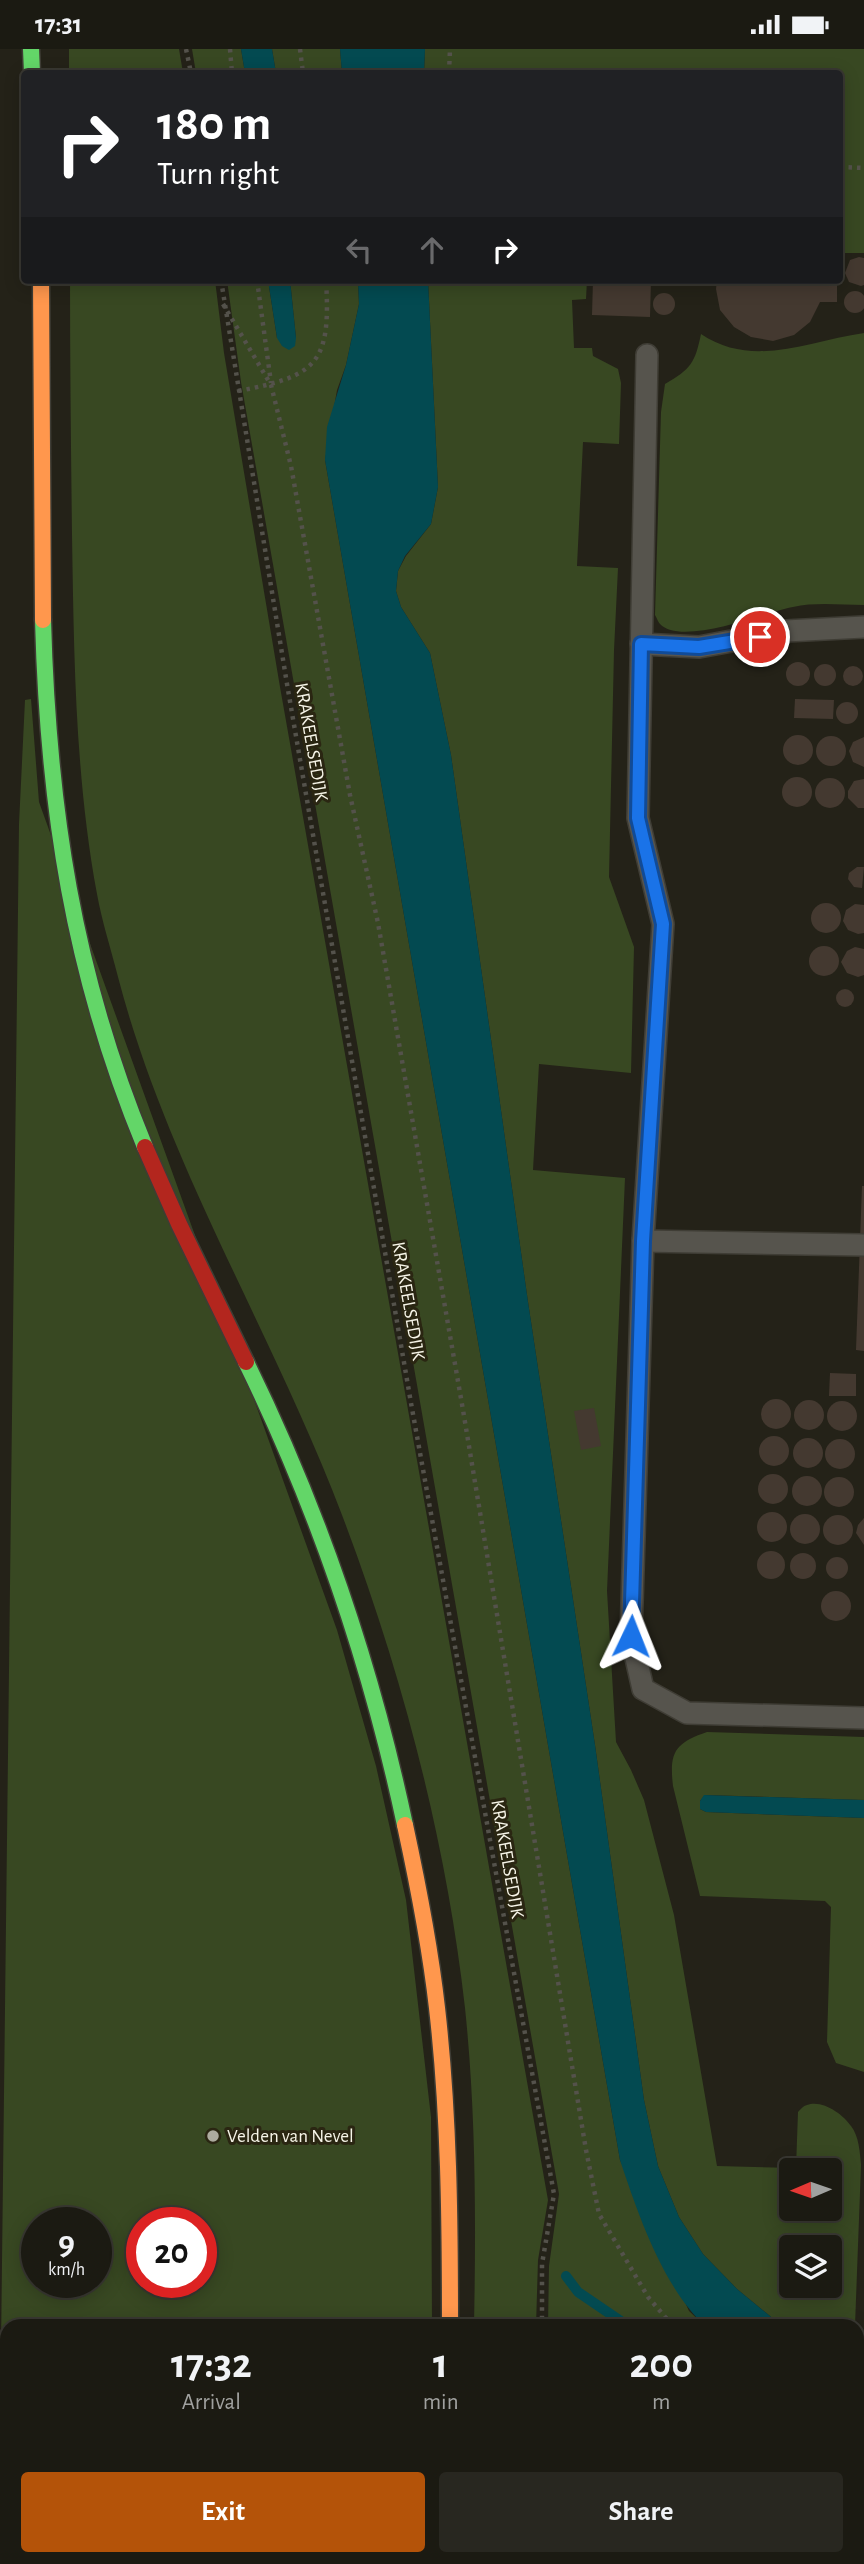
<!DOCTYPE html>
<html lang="en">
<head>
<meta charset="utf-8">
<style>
  body { margin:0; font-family:"Alegreya Sans",sans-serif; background:#282720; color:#f1f3f6; height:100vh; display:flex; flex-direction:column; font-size:26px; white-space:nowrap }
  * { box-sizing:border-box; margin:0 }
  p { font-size:23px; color:#a0a19f }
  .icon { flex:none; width:38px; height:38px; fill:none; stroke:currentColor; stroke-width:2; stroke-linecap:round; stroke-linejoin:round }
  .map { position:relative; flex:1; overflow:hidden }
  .panel { position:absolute; left:0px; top:2270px; width:864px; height:247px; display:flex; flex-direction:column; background:#1b1a12; border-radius:21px 21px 0 0; box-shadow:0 4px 18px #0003,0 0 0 2px #393832 }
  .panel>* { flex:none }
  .top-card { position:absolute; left:21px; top:21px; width:822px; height:214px; border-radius:7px; box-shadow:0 4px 18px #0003,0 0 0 2px #393832; background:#202124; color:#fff; overflow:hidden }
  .needle { width:46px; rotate:268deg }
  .controls { position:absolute; left:779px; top:2109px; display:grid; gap:14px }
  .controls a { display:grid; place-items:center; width:63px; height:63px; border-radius:7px; background:#1b1a12; box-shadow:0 4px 18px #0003,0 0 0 2px #393832; font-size:35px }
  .speed { position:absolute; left:21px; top:2158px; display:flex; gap:14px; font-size:35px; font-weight:700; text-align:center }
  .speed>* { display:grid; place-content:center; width:91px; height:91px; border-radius:50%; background:#1b1a12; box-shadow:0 4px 18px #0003,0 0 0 2px #393832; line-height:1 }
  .speed small { font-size:18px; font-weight:400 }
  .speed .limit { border:10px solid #d22; background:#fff; color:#111 }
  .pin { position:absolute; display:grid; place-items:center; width:60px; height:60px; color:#fff; margin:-30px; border:4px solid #fff; border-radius:50%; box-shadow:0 2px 7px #0007 }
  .me { position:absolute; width:77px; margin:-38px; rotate:2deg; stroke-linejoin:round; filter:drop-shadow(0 0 5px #0008) }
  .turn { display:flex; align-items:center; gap:24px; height:147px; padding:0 21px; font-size:32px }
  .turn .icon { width:91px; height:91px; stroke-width:2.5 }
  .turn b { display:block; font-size:49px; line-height:60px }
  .lanes { display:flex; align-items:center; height:66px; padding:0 21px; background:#0003; justify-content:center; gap:35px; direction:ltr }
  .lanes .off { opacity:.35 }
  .eta { display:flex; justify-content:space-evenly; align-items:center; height:119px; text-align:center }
  .eta b { font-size:42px; font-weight:700; line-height:49px }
  .button { display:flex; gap:14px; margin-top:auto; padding:14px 21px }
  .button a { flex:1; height:80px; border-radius:7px; background:#b45309; color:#fff; font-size:28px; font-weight:700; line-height:80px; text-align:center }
  .button a+a { background:#282720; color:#f1f3f6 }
  .status { display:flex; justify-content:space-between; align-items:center; height:49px; padding:0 35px; background:#1b1a12; direction:ltr }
  .status svg { height:19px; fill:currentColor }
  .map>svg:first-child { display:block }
  .green { fill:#384822; fill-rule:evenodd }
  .water { fill:#034a51 }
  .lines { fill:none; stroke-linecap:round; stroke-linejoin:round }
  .stream { stroke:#034a51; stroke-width:10 }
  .building { fill:#443930 }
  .lane-casing { stroke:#3f3d35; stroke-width:24 }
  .fast-casing { stroke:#3f3d35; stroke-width:19 }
  .slow-casing { stroke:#3f3d35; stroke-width:19 }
  .jam-casing { stroke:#3f3d35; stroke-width:19 }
  .path { stroke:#54524b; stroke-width:4.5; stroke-dasharray:3.5 5; stroke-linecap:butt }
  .lane { stroke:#56544d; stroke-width:21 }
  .fast { stroke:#63d668; stroke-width:16 }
  .slow { stroke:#ff974d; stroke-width:16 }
  .jam { stroke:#b3261e; stroke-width:16 }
  .route-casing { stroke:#114b97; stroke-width:18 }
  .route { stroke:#1a73e8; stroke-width:12 }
  .poi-dot { fill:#adab9f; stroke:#2a2612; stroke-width:2.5 }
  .labels { text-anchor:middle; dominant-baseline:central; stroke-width:6; stroke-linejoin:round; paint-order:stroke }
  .street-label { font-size:19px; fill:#f7f5e8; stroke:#2a2612 }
  .poi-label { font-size:19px; fill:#f7f5e8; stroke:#2a2612; text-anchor:start }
</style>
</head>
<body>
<div class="status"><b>17:31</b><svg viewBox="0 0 49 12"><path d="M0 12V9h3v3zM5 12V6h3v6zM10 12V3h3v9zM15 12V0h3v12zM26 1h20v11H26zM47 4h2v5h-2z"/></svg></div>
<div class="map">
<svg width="864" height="2515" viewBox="0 0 864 2515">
  <rect width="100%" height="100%" fill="#242218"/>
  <g class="green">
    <polygon points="69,0 179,0 183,24 69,24"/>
    <polygon points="192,0 241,0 245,24 196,24"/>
    <polygon points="272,0 340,0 342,24 276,24"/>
    <polygon points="425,0 864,0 864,204 843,204 840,197 840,24 424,24"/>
    <path d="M70,231H215L224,304L280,638L548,2151L538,2211L536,2277H474C476,2171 476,2064 465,1959C446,1791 402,1624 342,1466C273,1284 167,1116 118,928C111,900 102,873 97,845C75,727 74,605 72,486C71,401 70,316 70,231Z"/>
    <polygon points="227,231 268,231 277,289 296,289 290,231 358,231 359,255 346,316 337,341 325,411 620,2111 689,2262 705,2277 548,2277 549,2217 559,2145 241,333"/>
    <path d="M428,231H587L586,250L572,251L574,299H592L593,307L618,320L621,334L619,395L583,393L577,517L618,519L614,601L609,828L634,898L631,1024L539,1015L533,1121L625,1129L607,1542L616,1693L631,1721L644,1751L674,1866L717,2117L796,2119L798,2063C801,2060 803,2057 807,2056C822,2050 843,2065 851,2077C859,2087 860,2104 861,2116L855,2277H782L737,2240L703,2205L679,2168L658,2117L644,2051L595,1696L528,1253L451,706L430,604L401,558L396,542L398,522L406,507L431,475L438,438ZM791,2121H830V2160H791ZM791,2198H830V2236H791Z"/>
    <path d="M864,284V556C841,556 815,553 793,558C766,563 682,598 660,575C658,573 657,569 655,566L661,363L665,335C691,320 695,314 701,285C753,320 808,292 864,284Z"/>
    <path d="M31,650L39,753L337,1581L376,1717L406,1851L431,2068L432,2277H7V2376H2L1,2298L19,775L25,651ZM37,2174H96V2233H37ZM142,2174H201V2233H142Z"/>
    <path d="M707,1683L864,1688V1751L705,1746L700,1752V1760L706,1763L864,1769V2023L836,2014L827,1993L831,1858L825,1852L700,1847L673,1737C669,1703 675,1694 707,1683Z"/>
    <polygon points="858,2475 864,2475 864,2515 568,2515 568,2510 858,2510"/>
  </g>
  <g class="water">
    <polygon points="241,0 272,0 276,24 245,24"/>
    <polygon points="340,0 425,0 424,24 342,24"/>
    <polygon points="268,231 290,231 296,289 295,297 289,301 282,297 277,289"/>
    <path d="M358,231H428L438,438L431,475L405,507L398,522L396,542L401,558L430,604L451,706L528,1253L595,1696L644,2051L658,2117L679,2168L703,2205L737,2240L782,2277H705C663,2238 638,2165 620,2111L325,411L327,378L346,316L359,255Z"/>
    <polygon points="704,1746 864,1751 864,1769 706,1763 700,1760 700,1752"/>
  </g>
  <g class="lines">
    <polyline class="stream" points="566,2227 578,2243 628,2277"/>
  </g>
  <g class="building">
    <polygon points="859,208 864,209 864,236 861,237 849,233 845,224 850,211"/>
    <polygon points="593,231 651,231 650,268 592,266"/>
    <polygon points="717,231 837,231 837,253 820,253 810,273 794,286 773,292 751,288 734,278 720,261 716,240"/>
    <circle cx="855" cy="253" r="11"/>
    <circle cx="664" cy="255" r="11"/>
    <circle cx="798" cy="625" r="12"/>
    <circle cx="825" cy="626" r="11"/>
    <circle cx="853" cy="627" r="10"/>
    <polygon points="795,650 834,651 833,670 794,669"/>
    <circle cx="847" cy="664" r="11"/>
    <circle cx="798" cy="701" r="15"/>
    <circle cx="831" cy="702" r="15"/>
    <polygon points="864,688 864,718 853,713 849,702 853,693"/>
    <circle cx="797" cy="743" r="15"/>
    <circle cx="830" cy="744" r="15"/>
    <polygon points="864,730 864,759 858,759 848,749 848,742 854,732"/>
    <polygon points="857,818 864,818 862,839 854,838 848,830 849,824"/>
    <circle cx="826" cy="869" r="15"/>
    <polygon points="855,855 864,856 864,884 858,885 848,881 843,872 846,861"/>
    <circle cx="824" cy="912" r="15"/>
    <polygon points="855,898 864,900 864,926 858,928 847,924 841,913 847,902"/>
    <circle cx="845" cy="949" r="9"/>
    <polygon points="862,1137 864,1137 864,1302 856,1301"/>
    <polygon points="830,1324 856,1325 856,1347 829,1347"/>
    <circle cx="776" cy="1365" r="15"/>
    <circle cx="809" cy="1366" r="15"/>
    <circle cx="842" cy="1367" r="15"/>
    <polygon points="594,1359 601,1397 581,1401 574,1362"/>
    <circle cx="774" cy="1402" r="15"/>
    <circle cx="808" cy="1404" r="15"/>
    <circle cx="840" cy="1405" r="15"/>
    <circle cx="773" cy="1440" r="15"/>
    <circle cx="807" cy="1442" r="15"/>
    <circle cx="839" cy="1443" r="15"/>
    <circle cx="772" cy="1478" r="15"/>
    <circle cx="805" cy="1480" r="15"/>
    <circle cx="838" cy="1481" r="15"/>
    <polygon points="864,1469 864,1496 856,1484 858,1476"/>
    <circle cx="771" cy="1516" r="14"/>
    <circle cx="803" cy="1517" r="13"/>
    <circle cx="837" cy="1519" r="11"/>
    <circle cx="836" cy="1557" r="15"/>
  </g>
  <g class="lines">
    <defs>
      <g id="lane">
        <polyline points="647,306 638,769 663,875 643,1192 631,1587 643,1640 687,1664 864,1669"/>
        <polyline points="641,595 699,598 786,582 864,578"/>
        <polyline points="643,1192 864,1196"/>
      </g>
      <g id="fast">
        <polyline points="31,0 32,24"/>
        <path d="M43,571C48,758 73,924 145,1098"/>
        <path d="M246,1313C318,1460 371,1616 405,1776"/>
        <polyline points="858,2452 864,2452"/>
        <polyline points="455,2510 455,2515"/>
      </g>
      <g id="slow">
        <polyline points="41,231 43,571"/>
        <path d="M405,1776C418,1836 430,1897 437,1959C449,2064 450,2171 450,2277"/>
        <polyline points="0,2431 7,2432"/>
      </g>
      <polyline id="jam" points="145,1098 179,1175 246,1313"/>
    </defs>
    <use href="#lane" class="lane-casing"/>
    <use href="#fast" class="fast-casing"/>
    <use href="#slow" class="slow-casing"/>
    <use href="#jam" class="jam-casing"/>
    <g class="path">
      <polyline points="186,0 191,24"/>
      <polyline points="230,0 232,24"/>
      <polyline points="300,0 303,24"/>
      <polyline points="449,24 450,0"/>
      <polyline points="840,118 864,119"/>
      <polyline points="221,231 287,635 411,1354 554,2145 542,2215 542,2277"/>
      <polyline points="257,231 271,334"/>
      <polyline points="223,255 271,336 291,417 350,746 378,874 463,1361 586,2101 599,2165 648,2248 673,2277"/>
      <path d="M238,342C318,327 331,314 326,231"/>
      <polyline points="858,2344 864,2344"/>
      <polyline points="0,2384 7,2384"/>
      <polyline points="858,2399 864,2400"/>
      <polyline points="561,2510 561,2515"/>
    </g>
    <use href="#lane" class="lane"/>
    <use href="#fast" class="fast"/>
    <use href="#slow" class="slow"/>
    <use href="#jam" class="jam"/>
  </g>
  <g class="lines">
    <defs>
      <polyline id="route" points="631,1587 643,1192 663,875 638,769 641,595 699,598 760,588"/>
    </defs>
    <use href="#route" class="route-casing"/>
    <use href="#route" class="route"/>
  </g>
  <circle class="poi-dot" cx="213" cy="2087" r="7"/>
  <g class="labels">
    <g class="street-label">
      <text transform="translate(311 693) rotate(80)">KRAKEELSEDIJK</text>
      <text transform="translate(408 1252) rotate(80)">KRAKEELSEDIJK</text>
      <text transform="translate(507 1810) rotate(80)">KRAKEELSEDIJK</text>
    </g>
    <g class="poi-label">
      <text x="227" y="2087">Velden van Nevel</text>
    </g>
  </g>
</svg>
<div class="controls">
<a><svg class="needle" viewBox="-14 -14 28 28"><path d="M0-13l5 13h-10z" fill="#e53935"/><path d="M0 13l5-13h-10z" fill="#a0a19f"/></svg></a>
<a><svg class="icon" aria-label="layers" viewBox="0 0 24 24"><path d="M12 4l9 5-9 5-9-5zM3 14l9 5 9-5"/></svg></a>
</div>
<div class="speed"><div>9<small>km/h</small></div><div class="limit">20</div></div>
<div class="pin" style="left:760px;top:588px;background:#d93025"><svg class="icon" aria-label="arrive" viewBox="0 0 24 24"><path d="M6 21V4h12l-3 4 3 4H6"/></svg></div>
<svg class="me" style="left:631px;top:1587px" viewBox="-20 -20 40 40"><path d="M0-17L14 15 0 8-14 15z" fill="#1a73e8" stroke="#fff" stroke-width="4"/></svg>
<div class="top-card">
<div class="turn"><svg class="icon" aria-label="right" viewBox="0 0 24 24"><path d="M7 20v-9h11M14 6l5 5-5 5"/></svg><div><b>180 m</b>Turn right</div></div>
<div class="lanes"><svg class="icon off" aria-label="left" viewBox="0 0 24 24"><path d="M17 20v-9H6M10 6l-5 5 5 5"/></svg><svg class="icon off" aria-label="ahead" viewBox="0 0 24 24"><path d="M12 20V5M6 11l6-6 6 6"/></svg><svg class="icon" aria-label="right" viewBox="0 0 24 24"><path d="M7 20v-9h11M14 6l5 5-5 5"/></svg></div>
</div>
<section class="panel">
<div class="eta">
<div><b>17:32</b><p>Arrival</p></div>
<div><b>1</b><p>min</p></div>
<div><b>200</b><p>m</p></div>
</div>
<div class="button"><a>Exit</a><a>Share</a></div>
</section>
</div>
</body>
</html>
